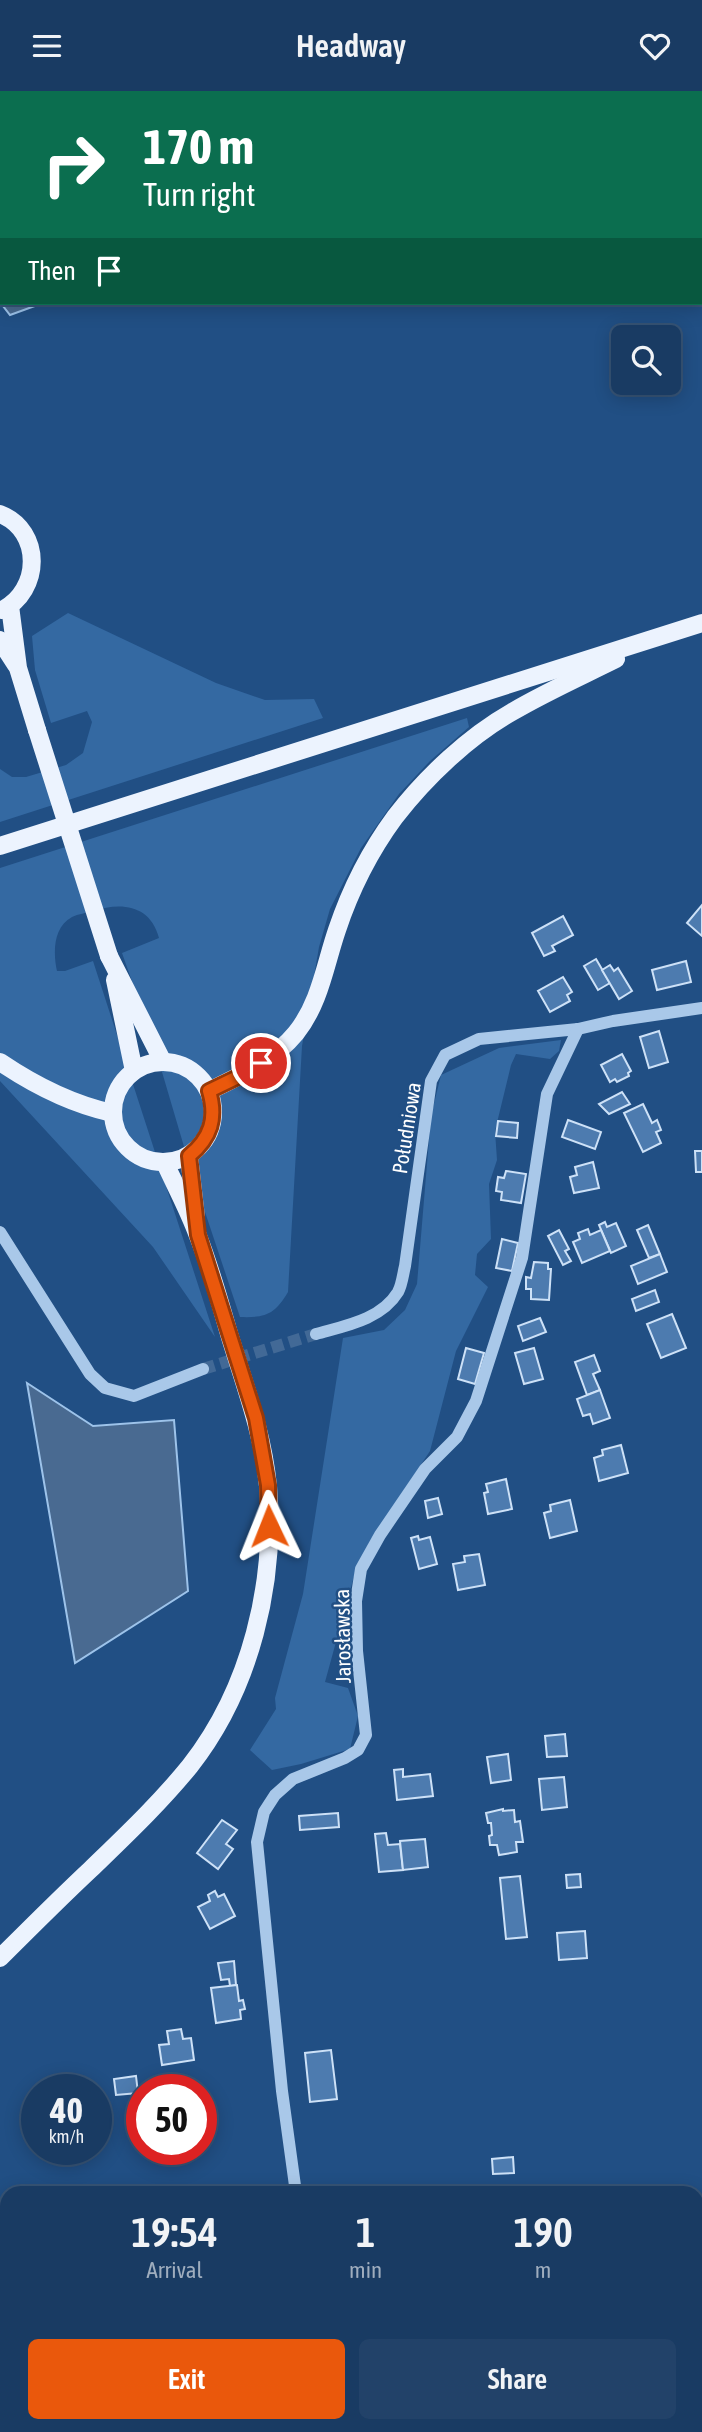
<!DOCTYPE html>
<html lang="en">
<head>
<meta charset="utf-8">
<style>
  body { margin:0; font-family:"Asap Condensed",sans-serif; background:#224269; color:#f1f3f6; height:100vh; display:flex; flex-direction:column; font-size:26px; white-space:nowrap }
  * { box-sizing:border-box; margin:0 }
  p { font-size:23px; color:#9fadbe }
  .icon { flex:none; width:38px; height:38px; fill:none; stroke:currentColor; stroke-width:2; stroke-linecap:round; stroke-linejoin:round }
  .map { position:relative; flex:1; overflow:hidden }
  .details { position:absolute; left:0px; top:2095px; width:704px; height:247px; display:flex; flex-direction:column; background:#193b63; border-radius:21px 21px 0 0; box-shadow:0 4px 18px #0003,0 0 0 2px #375578 }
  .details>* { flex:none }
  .top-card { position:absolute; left:0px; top:0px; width:704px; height:214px; box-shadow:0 4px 18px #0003,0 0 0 2px #375578; background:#0b6e4f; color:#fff; overflow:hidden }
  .buttons { position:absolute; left:611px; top:234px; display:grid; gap:14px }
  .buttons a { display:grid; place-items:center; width:70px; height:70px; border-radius:10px; background:#193b63; box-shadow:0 4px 18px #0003,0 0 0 2px #375578; font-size:35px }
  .speed { position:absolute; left:21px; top:1983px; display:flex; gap:14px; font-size:35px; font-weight:700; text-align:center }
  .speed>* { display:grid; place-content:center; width:91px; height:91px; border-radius:50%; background:#193b63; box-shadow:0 4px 18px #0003,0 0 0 2px #375578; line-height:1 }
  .speed small { font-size:18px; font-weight:400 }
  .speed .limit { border:10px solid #d22; background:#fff; color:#111 }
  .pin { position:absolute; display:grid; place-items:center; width:60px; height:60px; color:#fff; margin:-30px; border:4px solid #fff; border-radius:50%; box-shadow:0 2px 7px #0007 }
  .me { position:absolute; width:77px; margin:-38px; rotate:358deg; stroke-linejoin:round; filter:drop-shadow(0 0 5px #0008) }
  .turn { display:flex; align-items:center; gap:24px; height:147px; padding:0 28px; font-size:32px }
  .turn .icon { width:91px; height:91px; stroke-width:2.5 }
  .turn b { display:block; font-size:49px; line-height:60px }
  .then { display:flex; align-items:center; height:66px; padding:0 28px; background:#0003; gap:14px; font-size:26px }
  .eta { display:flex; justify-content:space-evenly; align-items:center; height:119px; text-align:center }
  .eta b { font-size:42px; font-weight:600; line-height:49px }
  .action { display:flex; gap:14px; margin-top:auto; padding:14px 28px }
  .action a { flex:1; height:80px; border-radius:10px; background:#ea580c; color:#fff; font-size:28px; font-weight:600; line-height:80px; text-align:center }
  .action a+a { background:#224269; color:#f1f3f6 }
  header { display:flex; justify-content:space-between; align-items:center; height:91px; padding:0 28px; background:#193b63; font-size:32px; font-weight:600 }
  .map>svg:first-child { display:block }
  .green { fill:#3469a2 }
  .water { fill:#496a91; stroke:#9dc3ea; stroke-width:2 }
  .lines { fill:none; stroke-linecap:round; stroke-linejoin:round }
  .stream { stroke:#9dc3ea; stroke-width:5 }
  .building { fill:#4d7baf; stroke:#cde1f7; stroke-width:2 }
  .minor-tunnel { stroke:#426996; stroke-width:12; stroke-dasharray:12 6; stroke-linecap:butt }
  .minor { stroke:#a9c8e9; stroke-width:12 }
  .major { stroke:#ecf3fe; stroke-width:18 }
  .major-bridge { stroke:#ecf3fe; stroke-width:18 }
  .route-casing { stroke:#983908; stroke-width:18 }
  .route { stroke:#ea580c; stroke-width:12 }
  .labels { text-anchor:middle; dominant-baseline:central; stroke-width:5; stroke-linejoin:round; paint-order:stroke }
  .street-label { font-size:21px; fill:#fff; stroke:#214f84 }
</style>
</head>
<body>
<header><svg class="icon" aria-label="menu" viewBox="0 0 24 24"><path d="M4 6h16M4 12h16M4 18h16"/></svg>Headway<svg class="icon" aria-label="heart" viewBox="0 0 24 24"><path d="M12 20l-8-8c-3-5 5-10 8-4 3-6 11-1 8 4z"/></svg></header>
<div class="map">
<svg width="702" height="2341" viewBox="0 0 702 2341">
  <rect width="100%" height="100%" fill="#214f84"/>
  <g class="green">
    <polygon points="68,522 216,592 265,609 314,608 323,627 0,731 0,678 12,686 26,686 66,674 83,662 92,631 87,620 51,632 35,579 32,545"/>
    <path d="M467,627L469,636L430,670L399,703L361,757L330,818L319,856L302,955L288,1201C275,1223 266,1227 240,1226L190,1076L152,947L122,862L159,847C150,814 122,811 93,820C86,822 78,823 72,826C53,836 53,862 57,880H65L93,870L215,1246L153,1156L0,990V777Z"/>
    <polygon points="561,949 559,960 550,968 516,963 511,974 495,1040 497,1069 489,1093 491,1148 477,1163 475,1184 488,1196 456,1260 430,1360 370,1450 356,1478 325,1591 348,1597 358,1625 350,1658 301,1673 272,1679 250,1659 276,1618 275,1607 303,1503 343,1247 384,1239 405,1219 417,1193 431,1025 441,984 499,957"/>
  </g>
  <g class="water">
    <polygon points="0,0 19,2 2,2 2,212 43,212 10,224 0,211"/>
    <polygon points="27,1292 93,1335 174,1329 188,1500 75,1572"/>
  </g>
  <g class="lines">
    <polyline class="stream" points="21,0 22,2"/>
  </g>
  <g class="building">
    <polygon points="702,814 702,845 687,832"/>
    <polygon points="563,825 573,844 552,855 555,860 544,865 532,842"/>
    <polygon points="596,868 610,892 598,899 584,875"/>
    <polygon points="686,870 691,891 657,899 652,879"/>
    <polygon points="610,874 614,880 618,877 632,900 619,908 602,879"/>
    <polygon points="563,886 572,901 567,904 570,910 550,921 538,900"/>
    <polygon points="659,940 668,971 649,977 640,946"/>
    <polygon points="622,963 631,980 628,982 629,985 617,991 615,988 610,991 601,974"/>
    <polygon points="622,1001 630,1013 609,1023 599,1013"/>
    <polygon points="643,1013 652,1032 657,1029 661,1039 656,1041 661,1052 643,1061 624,1022"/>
    <polygon points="568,1029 601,1041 595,1058 562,1046"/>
    <polygon points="498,1030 518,1032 517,1047 496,1045"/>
    <polygon points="695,1060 702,1060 702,1081 696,1081"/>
    <polygon points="593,1071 599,1097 574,1102 570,1086 577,1084 575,1076"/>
    <polygon points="506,1080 526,1083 521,1112 501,1109 502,1101 496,1100 498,1086 504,1087"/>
    <polygon points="605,1131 607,1136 616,1132 626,1155 611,1162 599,1134"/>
    <polygon points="648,1134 660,1163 649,1167 637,1139"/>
    <polygon points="588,1138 590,1144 601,1139 610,1160 582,1172 573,1151 580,1148 578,1142"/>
    <polygon points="559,1139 569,1158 565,1160 571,1170 563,1174 548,1145"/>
    <polygon points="502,1148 518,1152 512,1180 496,1177"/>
    <polygon points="660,1163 667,1181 638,1193 631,1175"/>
    <polygon points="534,1171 548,1172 548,1178 551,1178 549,1209 531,1208 531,1198 526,1198 526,1186 531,1187"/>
    <polygon points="655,1199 659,1211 636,1220 632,1208"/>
    <polygon points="672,1223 686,1257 661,1267 647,1233"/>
    <polygon points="540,1227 546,1241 523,1250 518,1235"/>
    <polygon points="466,1257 484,1262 475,1293 458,1288"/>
    <polygon points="534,1257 543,1288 524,1293 515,1262"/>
    <polygon points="594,1264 600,1280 593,1283 600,1299 587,1304 575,1271"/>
    <polygon points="600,1299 610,1327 593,1333 590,1323 583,1325 577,1308"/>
    <polygon points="621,1354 628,1382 599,1390 594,1367 603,1364 602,1359"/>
    <polygon points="506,1388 512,1418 488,1423 484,1402 488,1401 486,1393"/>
    <polygon points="438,1407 442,1423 428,1427 425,1410"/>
    <polygon points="570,1409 577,1440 550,1447 544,1422 551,1420 550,1414"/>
    <polygon points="418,1445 419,1449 430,1446 437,1473 419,1478 411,1447"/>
    <polygon points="479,1463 485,1494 458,1499 453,1473 465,1471 464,1465"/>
    <polygon points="565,1643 567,1665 547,1666 545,1645"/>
    <polygon points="508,1663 511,1689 491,1692 487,1666"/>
    <polygon points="403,1678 403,1686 430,1683 433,1705 397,1709 394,1679"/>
    <polygon points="564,1686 567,1716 542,1719 539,1688"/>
    <polygon points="503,1718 503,1720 514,1719 515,1731 520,1730 523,1751 516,1751 517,1761 499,1764 497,1754 490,1754 489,1745 492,1744 491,1732 488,1732 486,1722"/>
    <polygon points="338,1722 339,1736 300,1739 299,1725"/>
    <polygon points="222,1729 237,1739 226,1753 233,1758 218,1778 197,1762"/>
    <polygon points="386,1742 388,1754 400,1753 403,1779 379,1781 375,1743"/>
    <polygon points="425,1748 428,1776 403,1779 400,1750"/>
    <polygon points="580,1783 581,1796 567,1797 566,1784"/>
    <polygon points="520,1785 527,1846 506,1848 500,1787"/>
    <polygon points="215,1800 218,1806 224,1803 235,1825 210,1838 198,1816 210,1810 208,1804"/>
    <polygon points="585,1840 587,1867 559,1869 557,1842"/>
    <polygon points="234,1870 236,1894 230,1895 229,1888 221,1889 218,1872"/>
    <polygon points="237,1894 239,1910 243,1909 245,1918 240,1919 241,1928 216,1932 211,1897"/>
    <polygon points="181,1938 183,1948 191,1947 194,1969 162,1974 159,1954 169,1953 167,1940"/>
    <polygon points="331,1959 337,2008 310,2011 305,1962"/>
    <polygon points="136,1985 138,2002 116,2004 114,1988"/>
    <polygon points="513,2066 514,2082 493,2083 492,2068"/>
    <polygon points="7,2153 7,2186 0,2187 0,2155"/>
  </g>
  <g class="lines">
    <polyline class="minor-tunnel" points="203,1278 316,1243"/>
    <g class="minor">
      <polyline points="0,1141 90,1283 105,1297 134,1305 203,1278"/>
      <path d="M316,1243C344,1235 381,1229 398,1201C402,1194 403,1183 405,1175L431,990L445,964L479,948L578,938L613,930L702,917"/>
      <polyline points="296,2102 282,2000 257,1751 264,1721 275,1704 293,1688 345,1667 358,1659 366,1644 357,1560 356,1510 361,1478 380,1444 425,1378 457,1346 476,1310 522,1167 547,1003 578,938"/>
      <polyline points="328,2334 329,2341"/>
    </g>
    <g class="major">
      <path d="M0,423C43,440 41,500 2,519"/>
      <polyline points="10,515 18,577 37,639"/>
      <polyline points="0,549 16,574"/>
      <polyline points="0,755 702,532"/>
      <polyline points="109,865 163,971"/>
      <polyline points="115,889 134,980"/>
      <circle cx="163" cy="1021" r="50"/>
      <path d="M0,971C34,994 71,1013 112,1022"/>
      <path d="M209,1000C240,985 274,969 296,942C320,912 325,874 337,839C350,800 370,760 395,726C426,686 468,646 512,621C546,601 582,585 616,568"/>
      <polyline points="189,1065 196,1126"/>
      <path d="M0,1867C30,1837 60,1807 91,1778C125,1745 160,1712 190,1675C251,1597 276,1492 268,1395C263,1343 245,1295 230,1246C220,1212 211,1178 198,1145C189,1120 176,1096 165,1072"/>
    </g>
    <polyline class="major-bridge" points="37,639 109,865"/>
  </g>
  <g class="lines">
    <defs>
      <path id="route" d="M261,972L246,982L209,1000C217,1027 211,1047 189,1065L198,1144L256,1327L268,1394L269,1435"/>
    </defs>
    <use href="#route" class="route-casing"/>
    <use href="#route" class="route"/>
  </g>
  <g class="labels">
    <g class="street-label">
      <text transform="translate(406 1037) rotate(-81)">Południowa</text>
      <text transform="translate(342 1545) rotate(-91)">Jarosławska</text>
    </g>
  </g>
</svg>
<div class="buttons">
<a><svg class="icon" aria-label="search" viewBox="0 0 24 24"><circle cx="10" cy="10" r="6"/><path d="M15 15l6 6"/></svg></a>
</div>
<div class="speed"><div>40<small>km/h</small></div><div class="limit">50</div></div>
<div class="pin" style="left:261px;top:972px;background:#d93025"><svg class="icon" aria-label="arrive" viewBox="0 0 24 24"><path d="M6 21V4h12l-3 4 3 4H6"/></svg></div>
<svg class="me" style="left:269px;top:1435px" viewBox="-20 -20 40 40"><path d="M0-17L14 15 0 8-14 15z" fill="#ea580c" stroke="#fff" stroke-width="4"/></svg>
<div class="top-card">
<div class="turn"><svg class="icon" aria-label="right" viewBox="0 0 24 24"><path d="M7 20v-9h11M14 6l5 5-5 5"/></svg><div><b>170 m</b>Turn right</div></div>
<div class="then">Then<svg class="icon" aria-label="arrive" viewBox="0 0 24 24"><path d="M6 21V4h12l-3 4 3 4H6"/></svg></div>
</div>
<section class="details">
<div class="eta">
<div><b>19:54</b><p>Arrival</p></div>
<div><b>1</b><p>min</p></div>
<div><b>190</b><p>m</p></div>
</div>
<div class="action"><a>Exit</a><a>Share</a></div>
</section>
</div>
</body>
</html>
